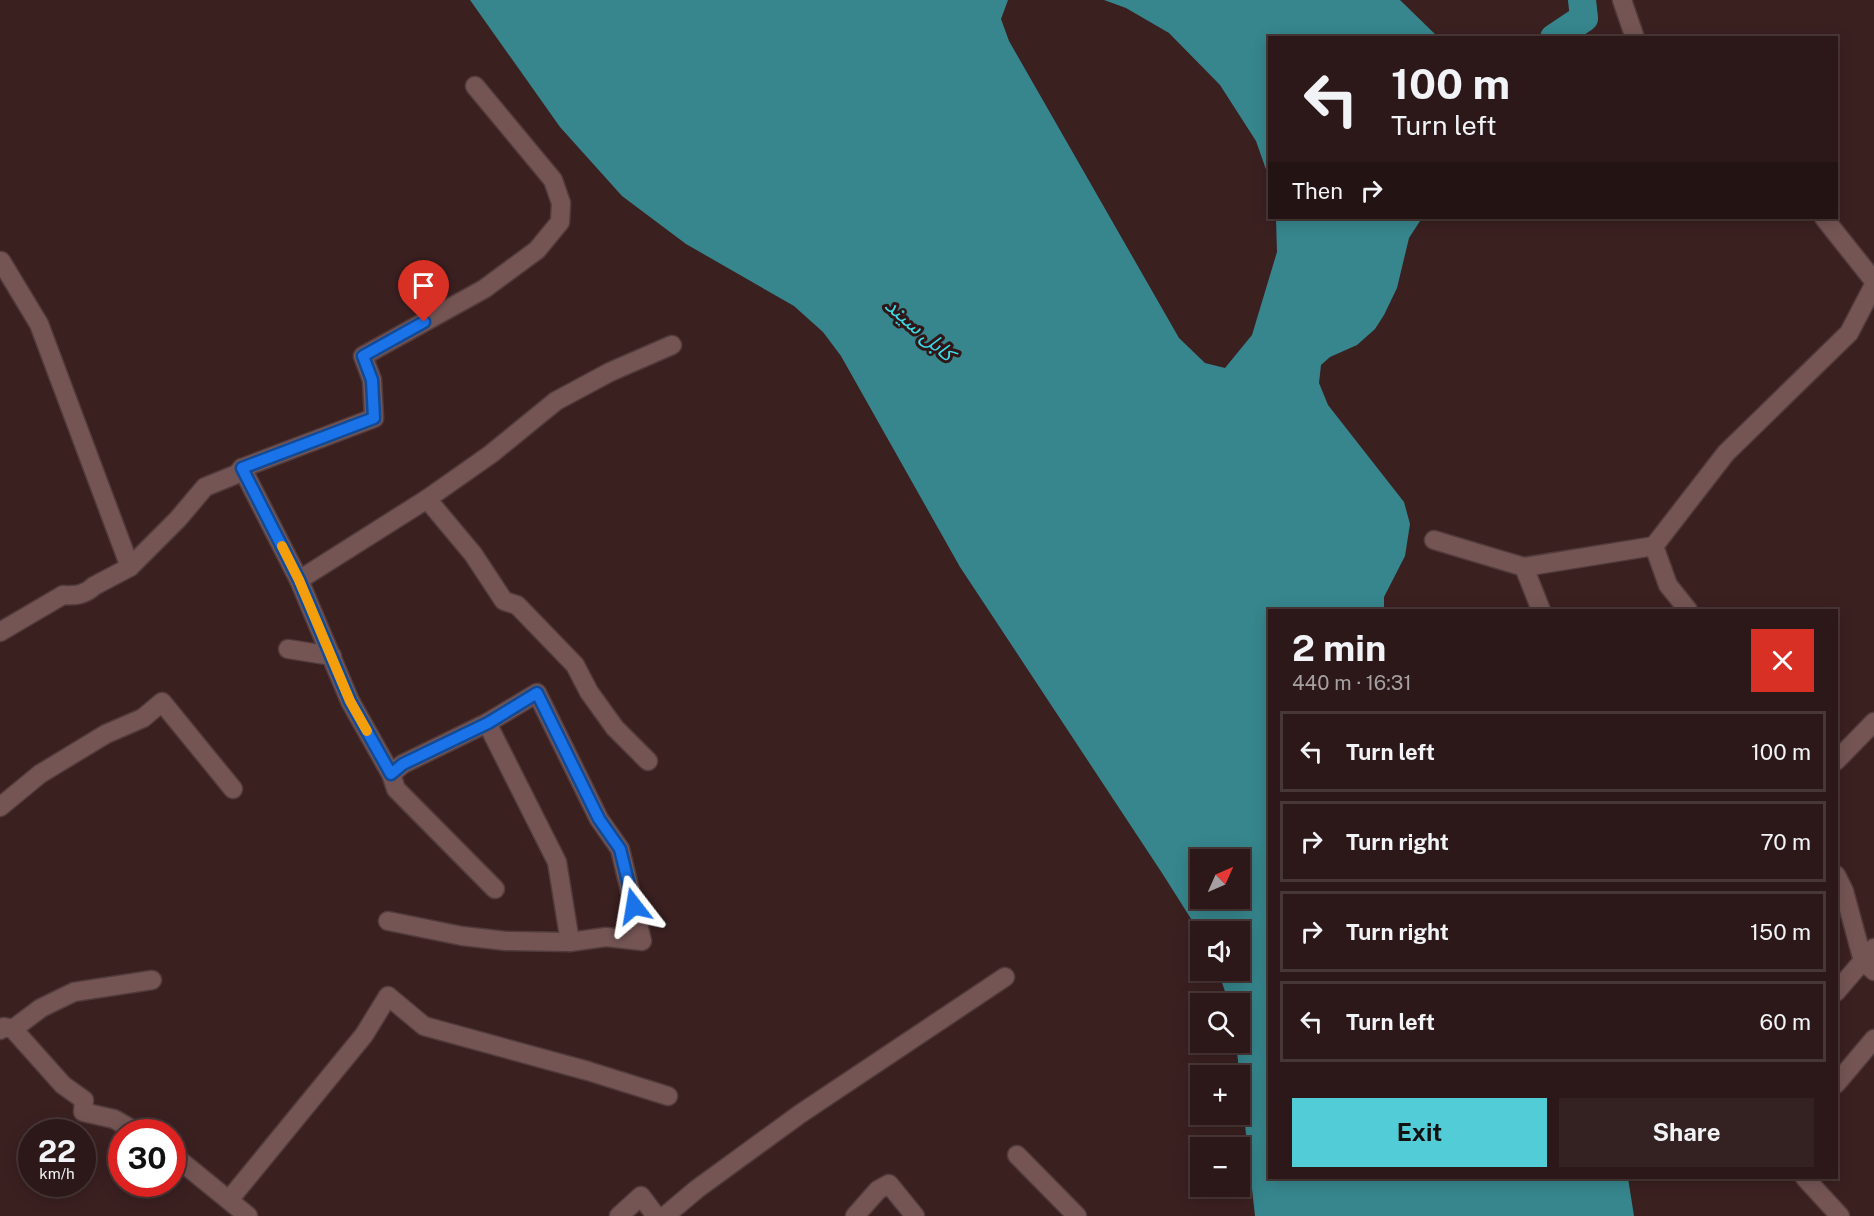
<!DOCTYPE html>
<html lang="en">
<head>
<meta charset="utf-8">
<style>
  body { margin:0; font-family:"Public Sans","Noto Sans Arabic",sans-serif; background:#342121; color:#f1f3f6; height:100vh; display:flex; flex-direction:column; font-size:22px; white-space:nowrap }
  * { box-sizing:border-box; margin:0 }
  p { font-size:20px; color:#a6a0a2 }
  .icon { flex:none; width:33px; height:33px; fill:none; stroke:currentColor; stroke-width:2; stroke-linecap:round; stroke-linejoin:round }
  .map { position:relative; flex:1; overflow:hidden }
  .details { position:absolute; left:1268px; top:609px; width:570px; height:570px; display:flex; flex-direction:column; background:#2c1818; border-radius:0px; box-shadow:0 3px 15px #0003,0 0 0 2px #483737 }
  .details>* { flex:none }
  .banner { position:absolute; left:1268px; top:36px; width:570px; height:183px; border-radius:0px; box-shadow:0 3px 15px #0003,0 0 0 2px #483737; background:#2c1818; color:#f1f3f6; overflow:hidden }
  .needle { width:39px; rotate:45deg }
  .fabs { position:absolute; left:1190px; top:849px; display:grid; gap:12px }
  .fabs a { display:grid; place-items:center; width:60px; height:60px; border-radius:0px; background:#2c1818; box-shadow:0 3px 15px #0003,0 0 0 2px #483737; font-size:30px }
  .speed { position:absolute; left:18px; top:1119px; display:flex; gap:12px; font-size:30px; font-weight:700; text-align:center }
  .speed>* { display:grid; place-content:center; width:78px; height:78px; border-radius:50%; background:#2c1818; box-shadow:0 3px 15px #0003,0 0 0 2px #483737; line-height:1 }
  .speed small { font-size:15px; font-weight:400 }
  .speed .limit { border:9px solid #d22; background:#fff; color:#111 }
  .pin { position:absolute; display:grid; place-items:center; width:51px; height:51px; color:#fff; margin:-62px -26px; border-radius:50% 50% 50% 0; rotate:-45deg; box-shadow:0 0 6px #0007 }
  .pin .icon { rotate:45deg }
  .me { position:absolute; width:66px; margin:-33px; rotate:346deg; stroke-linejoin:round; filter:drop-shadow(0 0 4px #0008) }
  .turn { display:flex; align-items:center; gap:21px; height:126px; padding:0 24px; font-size:27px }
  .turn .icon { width:78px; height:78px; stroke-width:2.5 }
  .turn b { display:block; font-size:42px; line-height:51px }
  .then { display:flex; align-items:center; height:57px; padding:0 24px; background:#0003; gap:12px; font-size:22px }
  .round { display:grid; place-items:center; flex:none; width:63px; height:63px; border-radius:0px; background:#342121 }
  .summary { display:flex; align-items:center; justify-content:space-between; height:102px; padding:0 24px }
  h1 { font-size:36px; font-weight:700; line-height:45px }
  .primary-button { display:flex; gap:12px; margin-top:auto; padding:12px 24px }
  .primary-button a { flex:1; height:69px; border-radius:0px; background:#52ccd6; color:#111; font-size:24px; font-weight:700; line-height:69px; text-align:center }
  .primary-button a+a { background:#342121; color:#f1f3f6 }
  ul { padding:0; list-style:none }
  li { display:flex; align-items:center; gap:18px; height:81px; margin:0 12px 9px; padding:0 12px; border:3px solid #483737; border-radius:0px }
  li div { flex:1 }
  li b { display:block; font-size:22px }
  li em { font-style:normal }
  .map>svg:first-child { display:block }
  .water { fill:#37868d; fill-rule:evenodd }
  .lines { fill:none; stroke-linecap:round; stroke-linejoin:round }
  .river { stroke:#37868d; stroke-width:28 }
  .minor-casing { stroke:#523b3c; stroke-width:21 }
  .minor { stroke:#745554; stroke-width:18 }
  .route-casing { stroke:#114b97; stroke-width:15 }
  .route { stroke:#1a73e8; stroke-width:10 }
  .slow { stroke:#f59e0b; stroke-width:10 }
  .labels { text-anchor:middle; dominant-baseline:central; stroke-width:6; stroke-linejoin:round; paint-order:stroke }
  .water-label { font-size:21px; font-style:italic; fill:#3bdae6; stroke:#301617 }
</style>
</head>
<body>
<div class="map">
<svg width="1874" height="1216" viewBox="0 0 1874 1216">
  <rect width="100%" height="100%" fill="#3b2020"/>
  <g class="water">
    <path d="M470,0H1008L1001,19L1009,41L1179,338L1205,363L1225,368L1252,335L1277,252L1276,218H1425L1420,221L1409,238L1397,288L1384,315L1375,329L1357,345L1330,357L1321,365L1319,383L1328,405L1404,502L1410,524L1405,556L1384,597V610H1269V1178H1628L1634,1216H1255L1236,1043L1239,1042V1004L1229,1003L1218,971L1239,970V932L1200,933L1162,873L960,567L841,356L823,332L794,306L686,244L622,196L560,127ZM1200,860H1239V898H1200Z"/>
    <polygon points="1104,0 1400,0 1438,37 1269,38 1269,178 1256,141 1220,85 1169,33 1126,8"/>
  </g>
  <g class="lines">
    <polyline class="river" points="1554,38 1584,18 1582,0"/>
    <defs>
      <g id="minor">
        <polyline points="1622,0 1635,38"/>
        <polyline points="1824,218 1874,281"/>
        <polyline points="1,261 39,324 130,567"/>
        <polyline points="242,468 299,580 350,701 391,774 403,764 487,723 537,693 599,819 620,849 642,941 606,937 570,942 506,941 462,936 388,921"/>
        <polyline points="427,499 473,554 504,601 517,605 575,665 589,692 615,728 648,761"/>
        <polyline points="1434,540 1524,567 1654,546"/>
        <polyline points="1524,567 1541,610"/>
        <polyline points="299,580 427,499 491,454 556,401 610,372 672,345"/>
        <polyline points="1688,610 1668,585 1654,546 1726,453 1849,333 1874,285"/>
        <path d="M0,632L63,595C75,596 85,595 94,586L130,567L178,519L205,487L237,474L242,468L374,418L372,380L363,356L484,289L537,250L560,222L561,203L553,180L475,86"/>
        <polyline points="288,649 332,656"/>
        <polyline points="487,723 557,862 570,942"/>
        <polyline points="1836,761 1874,722"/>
        <polyline points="391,774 396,789 495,889"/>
        <polyline points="0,807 40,774 106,734 143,718 162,702 233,789"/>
        <polyline points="1836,875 1844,891 1863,961 1874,971"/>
        <polyline points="1836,992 1874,948"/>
        <polyline points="13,1029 41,1008 74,992 152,980"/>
        <polyline points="0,1030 4,1027 13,1029 63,1085 84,1100 83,1112 114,1119 137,1132"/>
        <polyline points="1836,1084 1874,1039"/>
        <polyline points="172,1154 248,1216"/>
        <polyline points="1017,1155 1077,1216"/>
        <polyline points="1805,1178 1840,1216"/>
        <polyline points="229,1200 364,1035 388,996 424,1026 588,1071 668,1096"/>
        <polyline points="619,1216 641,1196 656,1216"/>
        <polyline points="665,1216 697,1189 800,1114 1005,977"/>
        <polyline points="855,1216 878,1190 889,1184 915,1216"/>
      </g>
    </defs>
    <use href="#minor" class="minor-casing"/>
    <use href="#minor" class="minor"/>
  </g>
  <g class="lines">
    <defs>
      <polyline id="route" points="424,322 363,356 372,380 374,418 242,468 299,580 350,701 391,774 403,764 488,723 537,693 599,819 620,849 634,906"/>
    </defs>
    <use href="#route" class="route-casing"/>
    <use href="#route" class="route"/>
    <polyline class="slow" points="282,546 299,580 350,701 367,731"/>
  </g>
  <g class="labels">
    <g class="water-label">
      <text transform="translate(920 329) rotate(41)">کابل سيند</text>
    </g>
  </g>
</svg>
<div class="fabs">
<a><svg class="needle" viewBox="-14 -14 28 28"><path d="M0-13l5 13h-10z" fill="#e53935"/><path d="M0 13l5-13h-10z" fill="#a6a0a2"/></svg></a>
<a><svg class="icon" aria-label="sound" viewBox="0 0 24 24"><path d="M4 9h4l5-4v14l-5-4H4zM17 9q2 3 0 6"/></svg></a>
<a><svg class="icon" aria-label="search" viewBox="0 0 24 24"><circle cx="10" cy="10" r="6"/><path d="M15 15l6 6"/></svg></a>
<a>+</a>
<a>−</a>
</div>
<div class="speed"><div>22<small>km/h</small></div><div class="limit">30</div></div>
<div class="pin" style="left:424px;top:322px;background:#d93025"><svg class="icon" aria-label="arrive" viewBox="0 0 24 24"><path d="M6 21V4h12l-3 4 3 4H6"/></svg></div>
<svg class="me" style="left:634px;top:906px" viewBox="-20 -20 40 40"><path d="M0-17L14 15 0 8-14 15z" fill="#1a73e8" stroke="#fff" stroke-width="4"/></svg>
<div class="banner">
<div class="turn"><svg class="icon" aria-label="left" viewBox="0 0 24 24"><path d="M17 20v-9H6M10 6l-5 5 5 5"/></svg><div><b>100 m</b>Turn left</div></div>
<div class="then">Then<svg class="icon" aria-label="right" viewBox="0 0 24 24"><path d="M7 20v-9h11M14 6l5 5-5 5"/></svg></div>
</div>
<section class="details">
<div class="summary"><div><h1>2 min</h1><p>440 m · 16:31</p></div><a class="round" style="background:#d93025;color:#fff"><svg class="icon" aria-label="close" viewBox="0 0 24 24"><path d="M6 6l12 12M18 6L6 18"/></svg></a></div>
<ul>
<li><svg class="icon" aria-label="left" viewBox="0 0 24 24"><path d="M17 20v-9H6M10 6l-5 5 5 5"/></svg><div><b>Turn left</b></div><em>100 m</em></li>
<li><svg class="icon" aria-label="right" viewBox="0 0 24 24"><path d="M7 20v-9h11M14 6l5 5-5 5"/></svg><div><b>Turn right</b></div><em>70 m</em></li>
<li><svg class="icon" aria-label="right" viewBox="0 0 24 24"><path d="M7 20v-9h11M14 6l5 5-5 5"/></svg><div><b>Turn right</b></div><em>150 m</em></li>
<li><svg class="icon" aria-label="left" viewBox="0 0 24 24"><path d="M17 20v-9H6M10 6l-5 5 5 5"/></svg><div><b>Turn left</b></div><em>60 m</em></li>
</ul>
<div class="primary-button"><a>Exit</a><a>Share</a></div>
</section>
</div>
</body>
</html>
